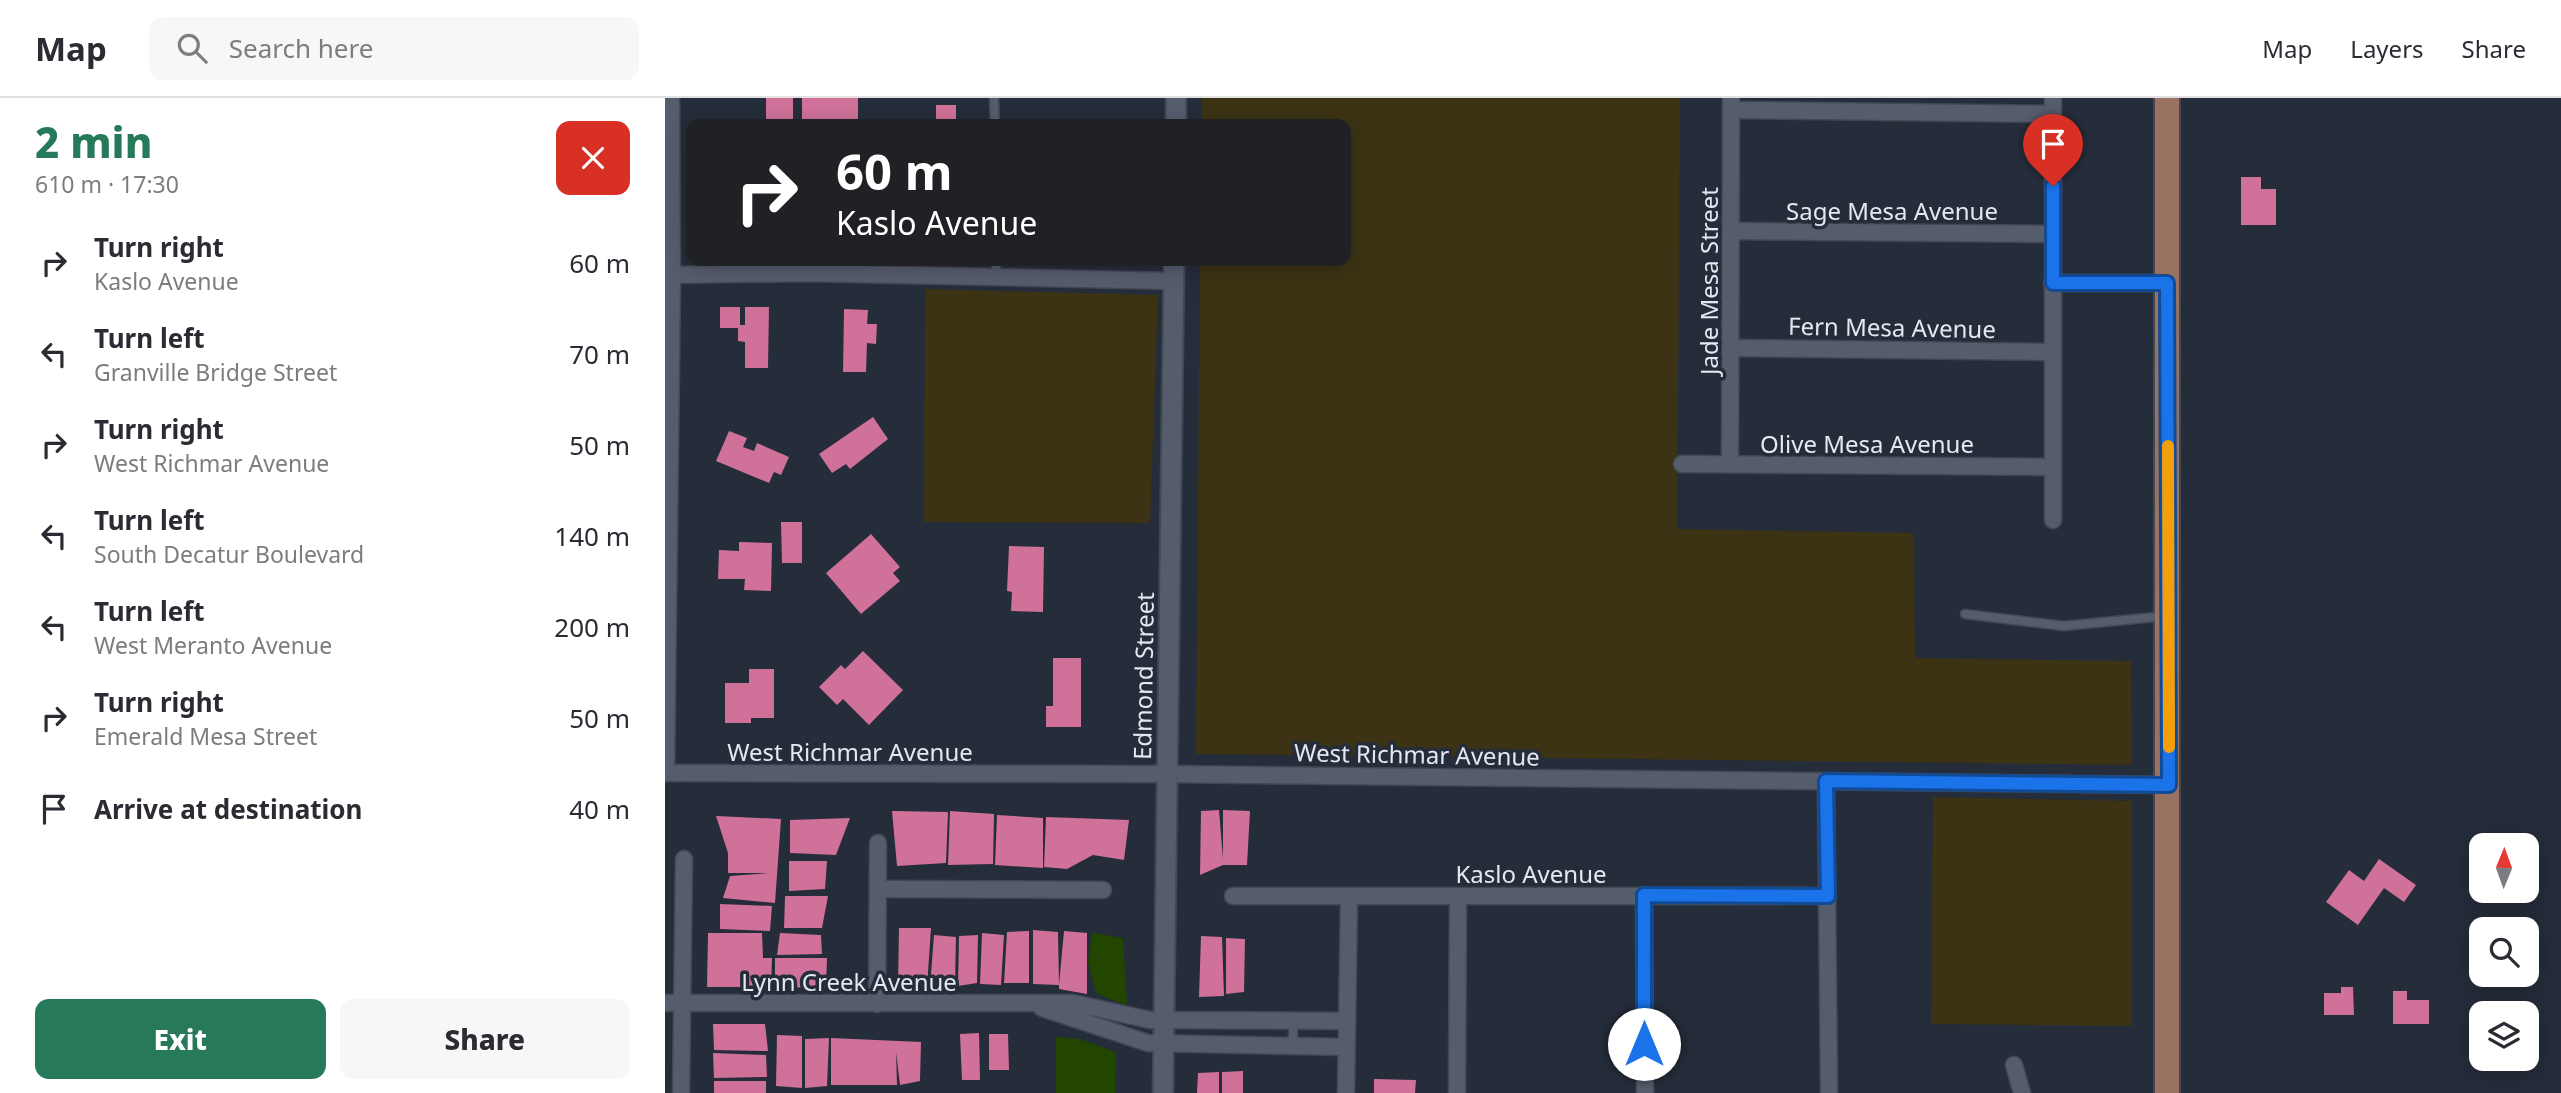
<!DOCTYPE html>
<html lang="en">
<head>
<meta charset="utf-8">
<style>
  body { margin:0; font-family:"Noto Sans",sans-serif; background:#f7f7f7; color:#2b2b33; height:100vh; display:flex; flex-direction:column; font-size:26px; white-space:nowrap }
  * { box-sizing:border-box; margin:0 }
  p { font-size:23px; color:#7c7c81 }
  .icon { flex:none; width:38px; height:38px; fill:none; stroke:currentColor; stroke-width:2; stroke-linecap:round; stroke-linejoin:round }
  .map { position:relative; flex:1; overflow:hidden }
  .sheet { display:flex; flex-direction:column; background:#fff; width:665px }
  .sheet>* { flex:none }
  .banner { position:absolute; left:21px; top:21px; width:665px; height:147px; border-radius:14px; box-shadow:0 4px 18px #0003; background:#202124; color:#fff; overflow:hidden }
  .needle { width:46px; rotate:1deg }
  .fabs { position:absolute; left:1804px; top:735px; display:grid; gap:14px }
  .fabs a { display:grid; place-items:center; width:70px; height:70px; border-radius:14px; background:#fff; box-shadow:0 4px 18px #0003; font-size:35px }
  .pin { position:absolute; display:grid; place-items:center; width:60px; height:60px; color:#fff; margin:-72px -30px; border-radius:50% 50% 50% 0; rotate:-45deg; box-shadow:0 0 7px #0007 }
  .pin .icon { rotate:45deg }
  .me { position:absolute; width:77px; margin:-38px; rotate:0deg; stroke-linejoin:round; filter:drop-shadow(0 0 5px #0008) }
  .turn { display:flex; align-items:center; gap:24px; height:147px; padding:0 35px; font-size:32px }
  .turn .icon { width:91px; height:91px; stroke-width:2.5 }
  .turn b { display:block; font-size:49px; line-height:60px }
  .round { display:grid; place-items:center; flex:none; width:74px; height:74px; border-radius:14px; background:#f7f7f7 }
  .overview { display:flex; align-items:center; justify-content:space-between; height:119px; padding:0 35px }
  h1 { font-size:42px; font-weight:800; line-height:52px; color:#267959 }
  .action { display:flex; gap:14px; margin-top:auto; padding:14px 35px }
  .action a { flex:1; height:80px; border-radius:14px; background:#267959; color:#fff; font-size:28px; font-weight:800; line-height:80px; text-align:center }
  .action a+a { background:#f7f7f7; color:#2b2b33 }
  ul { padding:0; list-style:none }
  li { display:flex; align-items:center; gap:21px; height:91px; padding:0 35px }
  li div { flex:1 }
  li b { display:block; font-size:26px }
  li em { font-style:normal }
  header { display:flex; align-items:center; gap:42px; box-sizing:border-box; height:98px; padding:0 35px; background:#fff; border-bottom:2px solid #e1e1e2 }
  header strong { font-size:33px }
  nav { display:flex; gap:38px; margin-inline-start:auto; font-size:24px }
  .search { width:490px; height:63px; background:#f7f7f7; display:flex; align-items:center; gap:18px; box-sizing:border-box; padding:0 24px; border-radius:14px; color:#7c7c81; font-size:26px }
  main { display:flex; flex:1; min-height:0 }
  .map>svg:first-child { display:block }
  .green { fill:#224500 }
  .sand { fill:#3b3313 }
  .building { fill:#cf7198 }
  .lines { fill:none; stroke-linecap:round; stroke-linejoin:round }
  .service-casing { stroke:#414753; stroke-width:11 }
  .minor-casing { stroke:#414753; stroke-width:19 }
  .tertiary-casing { stroke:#414753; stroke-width:23 }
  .primary-casing { stroke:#414753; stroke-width:28 }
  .service { stroke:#555c6c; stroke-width:8 }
  .minor { stroke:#555c6c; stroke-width:16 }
  .tertiary { stroke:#555c6c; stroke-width:19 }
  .primary { stroke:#9a7360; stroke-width:24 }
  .route-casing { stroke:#114b97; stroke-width:18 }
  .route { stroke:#1a73e8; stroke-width:12 }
  .slow { stroke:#f59e0b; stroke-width:12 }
  .labels { text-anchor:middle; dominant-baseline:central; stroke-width:7; stroke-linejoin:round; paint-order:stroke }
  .street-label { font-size:24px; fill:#e4e8f2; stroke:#252c3a }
</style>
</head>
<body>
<header>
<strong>Map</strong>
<div class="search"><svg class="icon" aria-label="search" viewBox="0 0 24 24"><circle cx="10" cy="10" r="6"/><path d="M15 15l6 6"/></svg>Search here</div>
<nav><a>Map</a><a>Layers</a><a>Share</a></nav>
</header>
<main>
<section class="sheet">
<div class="overview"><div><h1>2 min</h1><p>610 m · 17:30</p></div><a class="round" style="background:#d93025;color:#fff"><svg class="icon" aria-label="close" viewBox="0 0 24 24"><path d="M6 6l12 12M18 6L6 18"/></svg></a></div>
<ul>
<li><svg class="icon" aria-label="right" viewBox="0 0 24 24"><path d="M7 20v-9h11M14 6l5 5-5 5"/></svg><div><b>Turn right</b><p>Kaslo Avenue</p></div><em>60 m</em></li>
<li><svg class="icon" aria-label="left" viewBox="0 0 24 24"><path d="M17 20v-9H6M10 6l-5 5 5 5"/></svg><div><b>Turn left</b><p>Granville Bridge Street</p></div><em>70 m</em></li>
<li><svg class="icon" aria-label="right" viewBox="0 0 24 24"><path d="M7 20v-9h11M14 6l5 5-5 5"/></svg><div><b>Turn right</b><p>West Richmar Avenue</p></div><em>50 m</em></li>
<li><svg class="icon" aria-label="left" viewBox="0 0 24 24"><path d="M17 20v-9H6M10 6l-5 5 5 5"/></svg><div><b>Turn left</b><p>South Decatur Boulevard</p></div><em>140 m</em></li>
<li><svg class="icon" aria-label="left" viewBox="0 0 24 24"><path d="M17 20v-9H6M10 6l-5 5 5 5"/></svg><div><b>Turn left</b><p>West Meranto Avenue</p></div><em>200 m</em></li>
<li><svg class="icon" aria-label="right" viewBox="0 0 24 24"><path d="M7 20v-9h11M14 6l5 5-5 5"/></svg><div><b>Turn right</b><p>Emerald Mesa Street</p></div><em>50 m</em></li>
<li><svg class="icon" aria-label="arrive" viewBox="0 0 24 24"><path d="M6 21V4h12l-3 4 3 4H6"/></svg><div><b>Arrive at destination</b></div><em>40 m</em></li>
</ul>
<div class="action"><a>Exit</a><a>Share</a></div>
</section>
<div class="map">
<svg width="1896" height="995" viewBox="0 0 1896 995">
  <rect width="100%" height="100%" fill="#252c3a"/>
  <g class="green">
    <polygon points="427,835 458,840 462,908 431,895 423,864"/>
    <polygon points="391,939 415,941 451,954 450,995 391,995"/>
  </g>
  <g class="sand">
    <polygon points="537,0 1015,0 1012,431 1249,435 1250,560 1466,563 1467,667 531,656 535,163 681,163 681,26 537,26"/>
    <polygon points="260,191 493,197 485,425 259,424"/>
    <polygon points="1268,699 1467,703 1467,928 1266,926"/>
  </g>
  <g class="building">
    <rect x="101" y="0" width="27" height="26"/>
    <rect x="137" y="0" width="56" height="26"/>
    <rect x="271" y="7" width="20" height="19"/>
    <polygon points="1576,79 1596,79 1596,91 1611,91 1611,127 1576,127"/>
    <polygon points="55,209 75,209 75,227 80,227 80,209 104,209 103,270 80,270 80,244 73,243 73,230 55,230"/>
    <polygon points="179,211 203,212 202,226 212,226 211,246 202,245 201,274 178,274"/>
    <polygon points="208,319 223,341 185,371 181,366 167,375 154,356"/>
    <polygon points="64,333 82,340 78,349 89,353 92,345 124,359 116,377 109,374 104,385 51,363"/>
    <polygon points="116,424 137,424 137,465 117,465"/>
    <polygon points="206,436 235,469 228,475 235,483 196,516 161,475"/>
    <polygon points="74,444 107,445 106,493 79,492 80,481 53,481 54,452 74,453"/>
    <polygon points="344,448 379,449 378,514 346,513 347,494 342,493"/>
    <polygon points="198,553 238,592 204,627 178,601 172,607 154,589 176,567 180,571"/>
    <polygon points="388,560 416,560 416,629 381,629 381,608 388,608"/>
    <polygon points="84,571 109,571 109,620 86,620 86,625 60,625 60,585 84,585"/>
    <polygon points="554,712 558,761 558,712 585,713 582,767 558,767 535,777 536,713"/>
    <polygon points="227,713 283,714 281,765 232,768"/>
    <polygon points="285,713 329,716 328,766 283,767"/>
    <polygon points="332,717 378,720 378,770 330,767"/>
    <polygon points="51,718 116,721 110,805 58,800 65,778 105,775 63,775 63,755"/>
    <polygon points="381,719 464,722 459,762 428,757 402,771 379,769"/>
    <polygon points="185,720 171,757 125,755 125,722"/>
    <polygon points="1714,761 1751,787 1739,804 1719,790 1693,827 1661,804 1684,772 1699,783"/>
    <polygon points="124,763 162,763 160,791 124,793"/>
    <polygon points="120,798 163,798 157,830 119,830"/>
    <polygon points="55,806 107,808 105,833 55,831"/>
    <polygon points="234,830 266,830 262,889 233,888"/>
    <polygon points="368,832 393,834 394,887 399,833 422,835 422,896 394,891 394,887 368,886"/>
    <polygon points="364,833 364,885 339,885 342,834"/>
    <polygon points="43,835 97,835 98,860 107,860 106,889 42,889"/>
    <polygon points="115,835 156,837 157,856 112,857"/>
    <polygon points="317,835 339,837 336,887 315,886"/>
    <polygon points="269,837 291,839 290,889 265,889"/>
    <polygon points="313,837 312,885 293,888 294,838"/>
    <polygon points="536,838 557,839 559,898 534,899"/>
    <polygon points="561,840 580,841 579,894 561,896"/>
    <polygon points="110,860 162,860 161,890 110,889"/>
    <polygon points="1676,889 1688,889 1689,917 1659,917 1659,895 1676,895"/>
    <polygon points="1728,893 1742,893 1742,902 1764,902 1764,926 1728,926"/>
    <polygon points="48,926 100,926 103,953 49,952"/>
    <polygon points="314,935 315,982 297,982 295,936"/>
    <polygon points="324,936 343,936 344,972 324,972"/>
    <polygon points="112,937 137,938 137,990 111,988"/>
    <polygon points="164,940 162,988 140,990 140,941"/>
    <polygon points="166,940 256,944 255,983 235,987 231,954 232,987 166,987"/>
    <polygon points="48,955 101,957 102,979 49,980"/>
    <polygon points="578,973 578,995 557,995 557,974"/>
    <polygon points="554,974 554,995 532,995 533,975"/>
    <polygon points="709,981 751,982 750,995 709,995"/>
    <rect x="49" y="983" width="52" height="12"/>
  </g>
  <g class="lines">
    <defs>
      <g id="service">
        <polyline points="329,0 330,26"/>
        <polyline points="331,163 331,180"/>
        <polyline points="1300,516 1399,528 1500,518"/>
        <polyline points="628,922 628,948"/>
      </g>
      <g id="minor">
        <polyline points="1388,0 1388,422"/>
        <polyline points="1066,12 1388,16"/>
        <polyline points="1066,133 1387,136"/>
        <polyline points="0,177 142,175 509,183"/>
        <polyline points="1387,185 1502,185"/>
        <polyline points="1065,250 1387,254"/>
        <polyline points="1017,366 1387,369"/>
        <polyline points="1065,366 1066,0"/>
        <polyline points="0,675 501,676 1504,687"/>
        <polyline points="1,675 7,177 6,0"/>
        <polyline points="1161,683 1164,995"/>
        <polyline points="213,791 438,792"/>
        <polyline points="979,797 980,995"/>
        <polyline points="568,798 1163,798"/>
        <polyline points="0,905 408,905 485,922 682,923"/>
        <polyline points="212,906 213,745"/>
        <polyline points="377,910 483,945 681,949"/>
        <polyline points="1349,967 1357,995"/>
        <polyline points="16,995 19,761"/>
        <polyline points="681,995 684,798"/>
        <polyline points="792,995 793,798"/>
      </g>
      <g id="tertiary">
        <polyline points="511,26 511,0"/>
        <polyline points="498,995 509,163"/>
      </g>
      <polyline id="primary" points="1502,995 1502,0"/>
    </defs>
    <use href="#service" class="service-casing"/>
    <use href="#minor" class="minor-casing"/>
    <use href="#tertiary" class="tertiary-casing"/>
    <use href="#primary" class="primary-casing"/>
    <use href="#service" class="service"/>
    <use href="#minor" class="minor"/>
    <use href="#tertiary" class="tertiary"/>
    <use href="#primary" class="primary"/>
  </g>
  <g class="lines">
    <defs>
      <polyline id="route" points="979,946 979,797 1163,798 1161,683 1504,687 1502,185 1388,185 1388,88"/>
    </defs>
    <use href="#route" class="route-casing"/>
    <use href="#route" class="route"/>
    <polyline class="slow" points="1503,348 1504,649"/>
  </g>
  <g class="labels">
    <g class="street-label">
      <text x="1227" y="112">Sage Mesa Avenue</text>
      <text transform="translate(1043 183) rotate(-90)">Jade Mesa Street</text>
      <text transform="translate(1227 229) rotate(1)">Fern Mesa Avenue</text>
      <text x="1202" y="345">Olive Mesa Avenue</text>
      <text transform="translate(478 578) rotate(-89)">Edmond Street</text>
      <text x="185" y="653">West Richmar Avenue</text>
      <text transform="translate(752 656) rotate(1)">West Richmar Avenue</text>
      <text x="866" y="775">Kaslo Avenue</text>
      <text x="184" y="883">Lynn Creek Avenue</text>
    </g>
  </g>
</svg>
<div class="fabs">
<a><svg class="needle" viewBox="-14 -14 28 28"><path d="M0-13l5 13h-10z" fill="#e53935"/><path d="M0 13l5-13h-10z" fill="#7c7c81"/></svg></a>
<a><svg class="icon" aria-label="search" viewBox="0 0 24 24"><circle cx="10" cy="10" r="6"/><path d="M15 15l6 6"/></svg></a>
<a><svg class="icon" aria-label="layers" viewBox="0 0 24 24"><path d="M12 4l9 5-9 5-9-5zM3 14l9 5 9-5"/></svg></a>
</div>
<div class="pin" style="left:1388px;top:88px;background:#d93025"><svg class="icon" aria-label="arrive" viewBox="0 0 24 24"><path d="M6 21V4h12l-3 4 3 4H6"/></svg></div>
<svg class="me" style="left:979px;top:946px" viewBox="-20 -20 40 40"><circle r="19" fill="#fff"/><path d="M0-13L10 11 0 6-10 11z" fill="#1a73e8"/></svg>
<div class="banner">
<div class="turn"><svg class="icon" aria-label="right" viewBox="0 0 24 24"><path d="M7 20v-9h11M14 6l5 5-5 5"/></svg><div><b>60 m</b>Kaslo Avenue</div></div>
</div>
</div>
</main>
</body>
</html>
